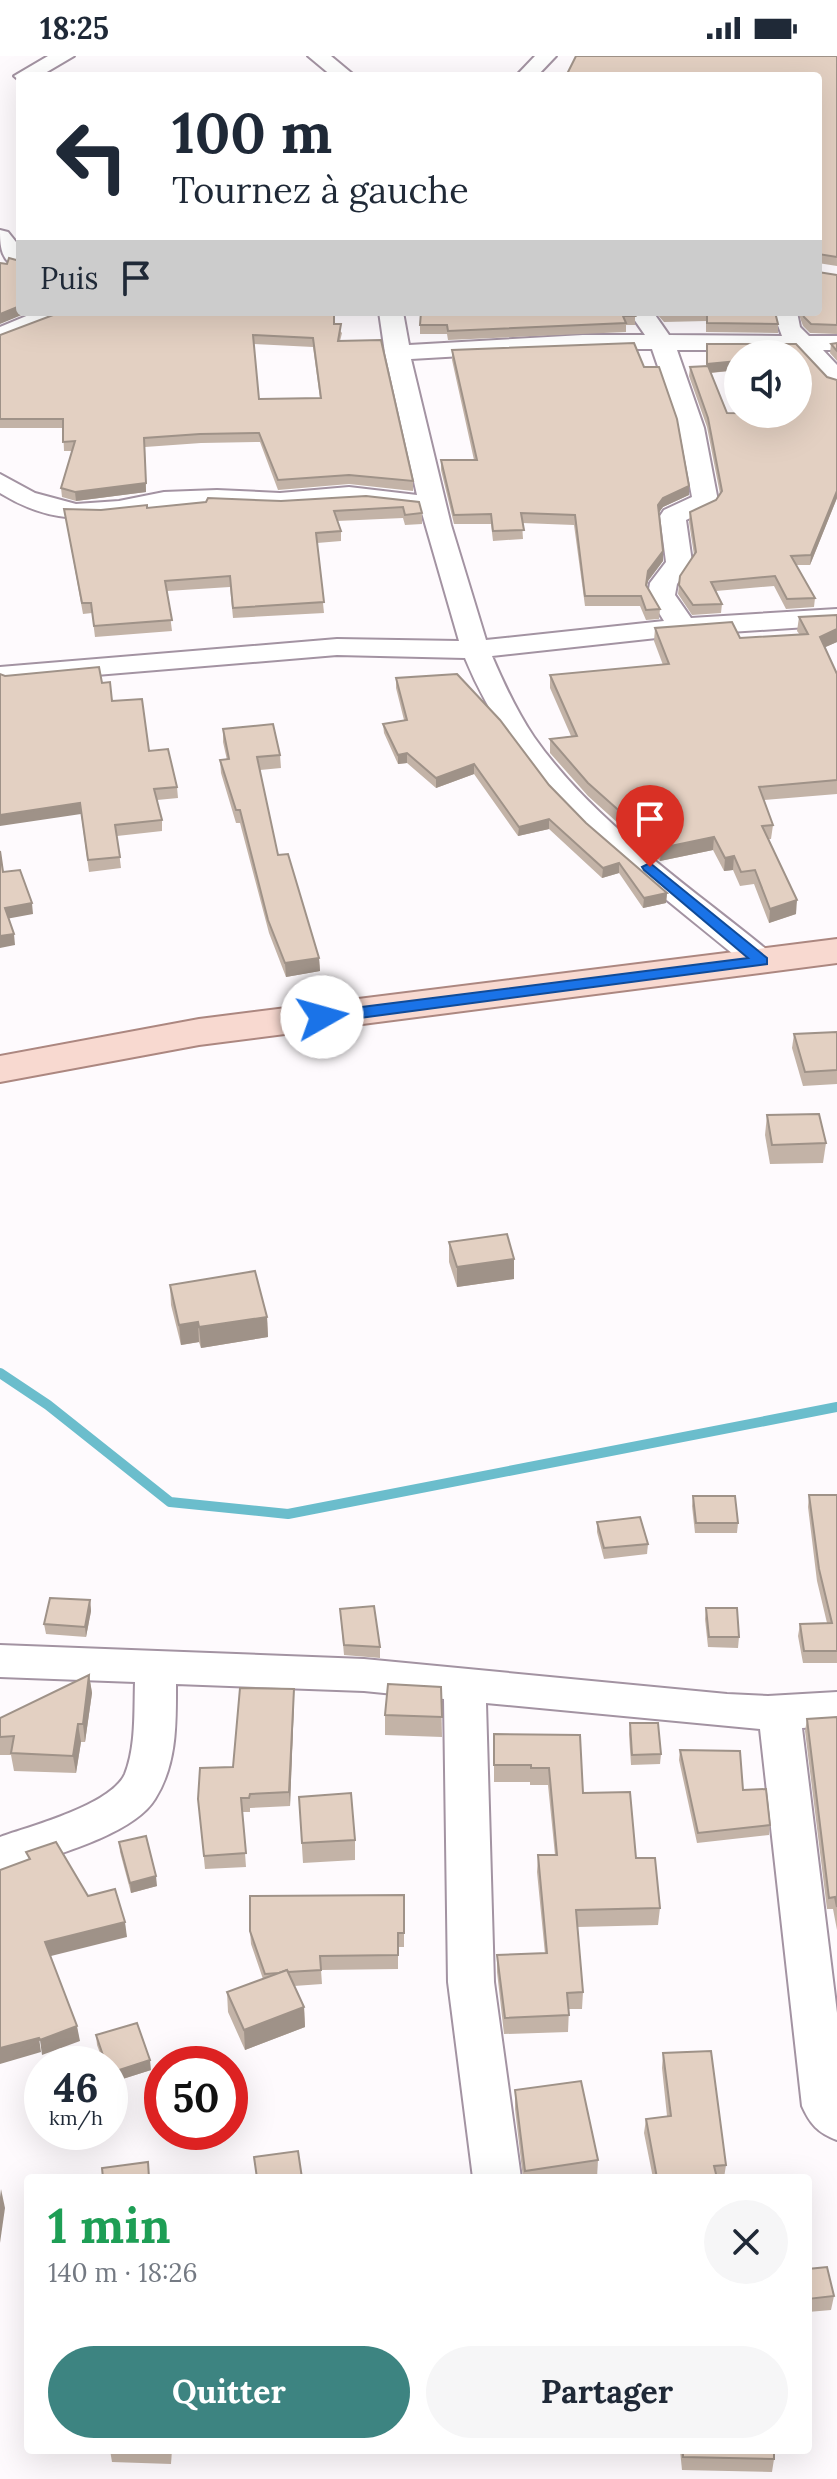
<!DOCTYPE html>
<html lang="fr">
<head>
<meta charset="utf-8">
<style>
  body { margin:0; font-family:Lora,serif; background:#f6f6f7; color:#1f2937; height:100vh; display:flex; flex-direction:column; font-size:30px; white-space:nowrap }
  * { box-sizing:border-box; margin:0 }
  p { font-size:26px; color:#747a83 }
  .icon { flex:none; width:44px; height:44px; fill:none; stroke:currentColor; stroke-width:2; stroke-linecap:round; stroke-linejoin:round }
  .map { position:relative; flex:1; overflow:hidden }
  .drawer { position:absolute; left:24px; top:2118px; width:788px; height:280px; display:flex; flex-direction:column; background:#fff; border-radius:8px; box-shadow:0 8px 32px #0002 }
  .drawer>* { flex:none }
  .guide { position:absolute; left:16px; top:16px; width:806px; height:244px; border-radius:8px; box-shadow:0 8px 32px #0002; background:#fff; color:#1f2937; overflow:hidden }
  .fabs { position:absolute; left:724px; top:284px; display:grid; gap:16px }
  .fabs a { display:grid; place-items:center; width:88px; height:88px; border-radius:50%; background:#fff; box-shadow:0 8px 32px #0002; font-size:40px }
  .speed { position:absolute; left:24px; top:1990px; display:flex; gap:16px; font-size:40px; font-weight:700; text-align:center }
  .speed>* { display:grid; place-content:center; width:104px; height:104px; border-radius:50%; background:#fff; box-shadow:0 8px 32px #0002; line-height:1 }
  .speed small { font-size:20px; font-weight:400 }
  .speed .limit { border:12px solid #d22; background:#fff; color:#111 }
  .pin { position:absolute; display:grid; place-items:center; width:68px; height:68px; color:#fff; margin:-82px -34px; border-radius:50% 50% 50% 0; rotate:-45deg; box-shadow:0 0 8px #0007 }
  .pin .icon { rotate:45deg }
  .me { position:absolute; width:88px; margin:-44px; rotate:83deg; stroke-linejoin:round; filter:drop-shadow(0 0 6px #0008) }
  .turn { display:flex; align-items:center; gap:28px; height:168px; padding:0 24px; font-size:36px }
  .turn .icon { width:104px; height:104px; stroke-width:2.5 }
  .turn b { display:block; font-size:56px; line-height:68px }
  .then { display:flex; align-items:center; height:76px; padding:0 24px; background:#0003; gap:16px; font-size:30px }
  .round { display:grid; place-items:center; flex:none; width:84px; height:84px; border-radius:42px; background:#f6f6f7 }
  .headline { display:flex; align-items:center; justify-content:space-between; height:136px; padding:0 24px }
  h1 { font-size:48px; font-weight:700; line-height:60px; color:#1e9e55 }
  .cta { display:flex; gap:16px; margin-top:auto; padding:16px 24px }
  .cta a { flex:1; height:92px; border-radius:48px; background:#3d8481; color:#fff; font-size:32px; font-weight:700; line-height:92px; text-align:center }
  .cta a+a { background:#f6f6f7; color:#1f2937 }
  .status { display:flex; justify-content:space-between; align-items:center; height:56px; padding:0 40px; background:#fff; direction:ltr }
  .status svg { height:22px; fill:currentColor }
  .map>svg:first-child { display:block }
  .lines { fill:none; stroke-linecap:round; stroke-linejoin:round }
  .stream { stroke:#6bbdcc; stroke-width:10 }
  .minor-casing { stroke:#a393a2; stroke-width:4 }
  .major-casing { stroke:#ac8780; stroke-width:4 }
  .minor { fill:#fff; fill-rule:evenodd }
  .major { fill:#f8d9d0; fill-rule:evenodd }
  .wall { fill:#c3b3a7; fill-rule:evenodd }
  .shaded-wall { fill:#9f9288 }
  .building { fill:#e3d0c2; stroke:#9f9288; stroke-width:2; fill-rule:evenodd }
  .route { fill:#1a73e8; stroke:#114b97; stroke-width:2 }
</style>
</head>
<body>
<div class="status"><b>18:25</b><svg viewBox="0 0 49 12"><path d="M0 12V9h3v3zM5 12V6h3v6zM10 12V3h3v9zM15 12V0h3v12zM26 1h20v11H26zM47 4h2v5h-2z"/></svg></div>
<div class="map">
<svg width="837" height="2423" viewBox="0 0 837 2423">
  <rect width="100%" height="100%" fill="#fefafd"/>
  <g class="lines">
    <polyline class="stream" points="0,1317 48,1349 170,1446 288,1458 837,1351"/>
    <defs>
      <g id="minor">
        <polygon points="48,0 74,0 40,20 20,20 20,25 14,20"/>
        <polygon points="308,0 331,0 355,20 332,20"/>
        <polygon points="535,0 556,0 537,20 516,20"/>
        <path d="M0,174L8,176L20,191V212C1,207 0,191 0,174Z"/>
        <polygon points="36,256 68,256 64,261 0,287 0,271"/>
        <path d="M379,256H403L409,289L583,279H645L629,256H653L669,279L782,280L773,256H797L800,271L809,280H837V294H823L837,309V330L828,328L796,294H677L704,372L718,445L714,451L686,464L692,506L677,528L675,539L691,562L837,553V569L684,579L492,600C504,628 517,656 534,681C595,768 691,831 772,898L777,905L772,912L761,915L750,912C639,819 522,741 465,602L337,599L0,627V611L337,583L459,585L420,450L411,453C391,451 370,447 350,447C328,446 305,452 282,453C252,454 221,450 190,451C117,454 71,481 0,437V418L35,437L76,448L119,445L164,436L217,434L280,437L349,431L417,439L385,297ZM583,293H652L679,372L692,441L664,454L660,460L666,506L650,527L648,539L664,565L486,584L451,469L411,303Z"/>
        <path d="M0,1589L364,1603L727,1638L768,1640L837,1636V1670L802,1672L837,1957V2084C818,2077 810,2068 802,2050L760,1673L486,1647L494,1926L521,2122H473L448,1926L444,1643L364,1635L176,1628C176,1668 177,1708 155,1743C132,1781 41,1803 0,1817V1781C31,1770 111,1749 125,1718C136,1690 134,1656 135,1626L0,1621Z"/>
      </g>
      <polygon id="major" points="837,883 837,907 199,989 0,1026 0,1000 199,963"/>
    </defs>
    <use href="#minor" class="minor-casing"/>
    <use href="#major" class="major-casing"/>
    <use href="#minor" class="minor"/>
    <use href="#major" class="major"/>
  </g>
  <g class="wall">
    <polygon points="837,0 837,210 818,207 818,20"/>
    <polygon points="837,219 837,278 810,277 803,270 798,256 818,256"/>
    <polygon points="655,256 775,256 778,268 778,277 706,276 706,265 664,266"/>
    <polygon points="635,260 635,269 626,269 626,276 448,284 447,278 420,278 420,269"/>
    <path d="M334,268L342,277L340,285L413,425V435L349,428L278,434L260,386L201,387L145,391L146,436L76,445L62,441L61,432L72,395H64L63,372H0V279ZM254,288L313,291L320,342L259,343Z"/>
    <polygon points="837,287 837,305 830,297 831,288"/>
    <path d="M707,288H796L827,321L837,324V442L810,509H796L815,542L814,551L786,553L774,530L716,535L722,548L721,557L692,559L678,538L680,520L694,499L689,466L690,456L716,444L720,438L707,371L689,320L690,311L707,310ZM738,298H798V358L727,357L711,317L738,314Z"/>
    <polygon points="452,294 689,430 689,439 663,451 659,456 663,495 663,505 648,525 647,530 660,553 659,563 646,564 640,550 585,550 574,469 522,467 523,483 493,485 491,468 454,468 441,414 441,404 474,404 452,304"/>
    <polygon points="366,440 422,457 422,468 405,469 403,462 337,465 341,475 341,485 317,487 324,557 233,562 230,531 167,535 172,575 95,581 92,557 83,558 64,453 101,454 147,452"/>
    <polygon points="837,559 837,586 825,591 837,618 837,738 764,744 773,769 771,783 769,783 796,858 769,867 754,828 740,830 733,814 724,815 713,794 660,805 588,740 550,697 550,683 571,680 550,632 550,619 663,609 654,585 655,572 740,582 800,579 797,575 799,561"/>
    <polygon points="5,620 102,627 112,645 177,731 178,742 157,744 162,764 162,775 117,780 121,812 89,816 81,758"/>
    <polygon points="396,622 549,729 586,767 667,837 666,847 643,852 619,817 602,822 549,773 518,780 474,718 436,732 407,707 398,708 384,677 383,668 404,664 396,632"/>
    <polygon points="223,673 280,699 281,712 260,714 278,799 319,902 320,915 286,921 269,877 240,767 236,767 221,717 220,704 227,704 223,686"/>
    <polygon points="837,976 837,1028 803,1030 792,992 794,978"/>
    <polygon points="767,1059 826,1087 823,1107 770,1108 765,1079"/>
    <polygon points="449,1186 514,1203 514,1223 457,1231 449,1206"/>
    <polygon points="170,1229 267,1261 268,1281 201,1292 199,1286 181,1289 171,1249"/>
    <polygon points="809,1439 837,1439 837,1607 803,1607 798,1580 800,1568 827,1567 817,1525 808,1451"/>
    <polygon points="693,1440 738,1467 737,1477 695,1477 692,1450"/>
    <polygon points="597,1466 648,1488 647,1498 604,1503 597,1476"/>
    <polygon points="90,1544 91,1555 86,1581 46,1578 44,1568"/>
    <polygon points="706,1552 739,1581 738,1592 708,1591 705,1563"/>
    <polygon points="340,1553 380,1591 380,1602 344,1599"/>
    <polygon points="89,1619 92,1637 85,1686 81,1686 76,1717 14,1715 11,1699 0,1699 0,1662"/>
    <polygon points="441,1631 442,1681 385,1679 385,1659"/>
    <polygon points="294,1646 290,1750 250,1752 250,1756 242,1756 246,1811 205,1813 198,1743 233,1711"/>
    <polygon points="837,1661 837,1874 833,1853 827,1853 805,1675 807,1663"/>
    <polygon points="630,1667 661,1698 660,1708 631,1709 629,1678"/>
    <polygon points="494,1678 580,1679 583,1737 636,1802 660,1852 658,1869 577,1871 583,1936 582,1953 569,1953 568,1976 504,1978 497,1916 497,1899 545,1898 537,1816 538,1799 555,1799 548,1729 530,1729 530,1726 494,1726"/>
    <polygon points="680,1694 743,1734 770,1769 769,1779 697,1787 679,1704"/>
    <polygon points="299,1741 355,1784 355,1804 303,1807"/>
    <polygon points="119,1786 157,1830 131,1837 120,1796"/>
    <polygon points="404,1839 404,1891 398,1891 398,1913 321,1914 322,1928 294,1930 304,1951 305,1971 245,1994 228,1956 227,1936 263,1923 251,1888 250,1875"/>
    <polygon points="96,1979 151,2014 110,2027 110,2008 104,2008 97,1989"/>
    <polygon points="663,1997 726,2109 724,2122 653,2122 644,2077 646,2063 667,2060 662,2012"/>
    <polygon points="515,2034 598,2104 597,2122 523,2122 515,2053"/>
    <polygon points="808,2213 834,2240 831,2254 808,2256"/>
    <polygon points="110,2394 172,2394 171,2408 112,2406"/>
    <polygon points="680,2394 774,2394 774,2403 772,2416 682,2414"/>
  </g>
  <g class="shaded-wall">
    <polygon points="20,250 20,256 29,256 0,268 0,258"/>
    <polygon points="738,305 738,314 707,317 707,308"/>
    <polygon points="144,382 146,436 76,445 75,436"/>
    <polygon points="689,430 689,439 663,451 658,458 658,449 663,442"/>
    <polygon points="837,435 837,442 810,509 811,499"/>
    <polygon points="663,495 663,505 648,525 645,538 648,515"/>
    <polygon points="837,573 837,586 819,594 820,581"/>
    <polygon points="407,697 407,707 398,708 398,699"/>
    <polygon points="474,708 474,718 436,732 436,722"/>
    <polygon points="80,747 81,758 0,770 0,759"/>
    <polygon points="549,763 549,773 518,780 519,771"/>
    <polygon points="714,781 713,794 660,805 661,792"/>
    <polygon points="734,800 733,814 724,815 725,802"/>
    <polygon points="619,807 619,817 602,822 603,812"/>
    <polygon points="667,837 666,847 643,852 644,842"/>
    <polygon points="797,844 796,858 769,867 770,853"/>
    <polygon points="32,847 33,858 6,863 5,852"/>
    <polygon points="14,878 15,889 0,892 0,880"/>
    <polygon points="319,902 320,915 286,921 285,907"/>
    <polygon points="514,1203 514,1223 457,1231 457,1211"/>
    <polygon points="267,1261 268,1281 201,1292 199,1271"/>
    <polygon points="198,1266 199,1286 181,1289 179,1269"/>
    <polygon points="90,1544 91,1555 86,1581 85,1571"/>
    <polygon points="89,1619 92,1637 85,1686 83,1668"/>
    <polygon points="294,1633 294,1646 290,1750 289,1736"/>
    <polygon points="78,1668 81,1686 76,1717 73,1700"/>
    <polygon points="156,1820 157,1830 131,1837 130,1827"/>
    <polygon points="125,1866 127,1881 47,1901 45,1886"/>
    <polygon points="304,1951 305,1971 245,1994 244,1974"/>
    <polygon points="77,1970 80,1985 42,1999 40,1984"/>
    <polygon points="39,1982 41,1996 0,2008 0,1992"/>
    <polygon points="150,2004 151,2014 110,2027 110,2017"/>
    <polygon points="1,2133 5,2152 0,2187 0,2141"/>
  </g>
  <g class="building">
    <polygon points="576,0 837,0 837,201 818,198 818,20 566,20"/>
    <polygon points="9,202 20,205 20,250 0,258 0,207 7,208"/>
    <polygon points="818,216 837,219 837,269 811,268 804,261 802,256 818,256"/>
    <path d="M61,256H334V268H341L338,285L381,284L413,425L349,419L278,424L259,377L200,378L144,382L146,427L75,436L61,432L75,385L63,386V363H0V279ZM253,279L313,282L321,342L259,343Z"/>
    <polygon points="421,256 632,256 635,260 623,260 626,267 448,275 447,269 420,269"/>
    <polygon points="663,256 697,256 664,257"/>
    <polygon points="707,256 775,256 778,268 707,267"/>
    <polygon points="634,287 644,311 659,311 677,363 689,430 663,442 658,449 663,495 648,515 646,529 660,553 646,554 641,540 585,540 575,459 521,457 524,474 493,475 491,458 454,459 441,404 477,404 452,294"/>
    <polygon points="837,287 837,295 831,288"/>
    <polygon points="707,288 796,288 827,321 837,324 837,435 811,499 791,500 815,542 787,543 775,520 711,526 722,548 693,549 679,529 680,520 696,496 690,456 716,444 722,435 708,362 690,311 708,310 727,357 798,358 798,298 738,298 738,305 707,308"/>
    <polygon points="366,440 419,446 422,457 405,459 403,451 334,455 341,475 316,477 324,546 233,552 230,520 165,525 172,564 94,570 91,547 82,547 64,453 101,454 147,449 147,452 206,446 208,442 281,445"/>
    <polygon points="837,559 837,573 820,581 837,618 837,724 759,731 773,769 762,770 797,844 770,853 755,814 741,816 734,800 725,802 714,781 661,792 588,727 550,683 577,680 550,619 669,608 655,572 732,566 740,582 808,578 799,561"/>
    <polygon points="99,611 102,627 110,626 112,645 142,643 149,695 168,693 177,731 154,733 162,764 115,769 120,801 88,804 80,747 0,759 0,618 5,620"/>
    <polygon points="457,618 500,664 549,729 586,767 667,837 644,842 619,807 603,812 549,763 519,771 474,708 436,722 407,697 398,699 383,668 407,664 396,622"/>
    <polygon points="273,668 280,699 257,701 278,799 288,798 319,902 285,907 268,864 240,754 236,754 220,704 229,703 223,673"/>
    <polygon points="0,795 3,816 20,814 32,847 5,852 14,878 0,880"/>
    <polygon points="837,976 837,1014 805,1016 794,978"/>
    <polygon points="819,1058 826,1087 772,1089 767,1059"/>
    <polygon points="507,1178 514,1203 457,1211 449,1186"/>
    <polygon points="255,1215 267,1261 199,1271 198,1266 179,1269 170,1229"/>
    <polygon points="809,1439 837,1439 837,1595 804,1595 800,1568 832,1567 819,1513"/>
    <polygon points="693,1440 735,1440 738,1467 696,1467"/>
    <polygon points="640,1461 648,1488 604,1492 597,1466"/>
    <polygon points="50,1542 90,1544 85,1571 44,1568"/>
    <polygon points="374,1550 380,1591 344,1589 340,1553"/>
    <polygon points="706,1552 737,1552 739,1581 709,1581"/>
    <polygon points="89,1619 83,1668 78,1668 73,1700 11,1697 14,1680 0,1681 0,1662"/>
    <polygon points="388,1628 441,1631 442,1661 385,1659"/>
    <polygon points="240,1632 294,1633 289,1736 250,1738 249,1742 241,1742 246,1797 204,1800 198,1743 200,1712 233,1711"/>
    <polygon points="837,1661 837,1851 835,1841 829,1842 807,1663"/>
    <polygon points="630,1667 658,1667 661,1698 632,1699"/>
    <polygon points="494,1678 580,1679 583,1737 630,1736 636,1802 655,1802 660,1852 576,1854 583,1936 567,1937 569,1959 505,1962 497,1899 547,1897 538,1799 557,1799 549,1712 531,1712 531,1709 494,1709"/>
    <polygon points="680,1694 740,1695 743,1734 766,1733 770,1769 698,1777"/>
    <polygon points="351,1737 355,1784 302,1787 299,1741"/>
    <polygon points="146,1780 156,1820 130,1827 119,1786"/>
    <polygon points="56,1786 88,1840 115,1833 125,1866 45,1886 77,1970 40,1984 39,1982 0,1992 0,1814 30,1803 26,1796"/>
    <polygon points="404,1839 404,1877 398,1877 398,1899 320,1900 321,1914 288,1916 287,1914 279,1917 265,1918 250,1875 250,1840"/>
    <polygon points="287,1914 304,1951 244,1974 227,1936"/>
    <polygon points="137,1967 150,2004 110,2017 110,2008 106,2008 96,1979"/>
    <polygon points="711,1995 726,2109 714,2110 717,2122 657,2122 646,2063 671,2060 663,1997"/>
    <polygon points="581,2025 598,2104 525,2115 515,2034"/>
    <polygon points="298,2095 302,2122 257,2122 254,2101"/>
    <polygon points="148,2106 149,2122 103,2122 102,2112"/>
    <polygon points="827,2211 834,2240 808,2243 808,2213"/>
    <polygon points="683,2394 774,2394 774,2403 683,2401"/>
  </g>
  <polygon class="route" points="650,807 767,902 767,908 322,967 313,961 322,956 748,902 644,814 642,811"/>
</svg>
<div class="fabs">
<a><svg class="icon" aria-label="sound" viewBox="0 0 24 24"><path d="M4 9h4l5-4v14l-5-4H4zM17 9q2 3 0 6"/></svg></a>
</div>
<div class="speed"><div>46<small>km/h</small></div><div class="limit">50</div></div>
<div class="pin" style="left:650px;top:811px;background:#d93025"><svg class="icon" aria-label="arrive" viewBox="0 0 24 24"><path d="M6 21V4h12l-3 4 3 4H6"/></svg></div>
<svg class="me" style="left:322px;top:961px" viewBox="-20 -20 40 40"><circle r="19" fill="#fff"/><path d="M0-13L10 11 0 6-10 11z" fill="#1a73e8"/></svg>
<div class="guide">
<div class="turn"><svg class="icon" aria-label="left" viewBox="0 0 24 24"><path d="M17 20v-9H6M10 6l-5 5 5 5"/></svg><div><b>100 m</b>Tournez à gauche</div></div>
<div class="then">Puis<svg class="icon" aria-label="arrive" viewBox="0 0 24 24"><path d="M6 21V4h12l-3 4 3 4H6"/></svg></div>
</div>
<section class="drawer">
<div class="headline"><div><h1>1 min</h1><p>140 m · 18:26</p></div><a class="round"><svg class="icon" aria-label="close" viewBox="0 0 24 24"><path d="M6 6l12 12M18 6L6 18"/></svg></a></div>
<div class="cta"><a>Quitter</a><a>Partager</a></div>
</section>
</div>
</body>
</html>
